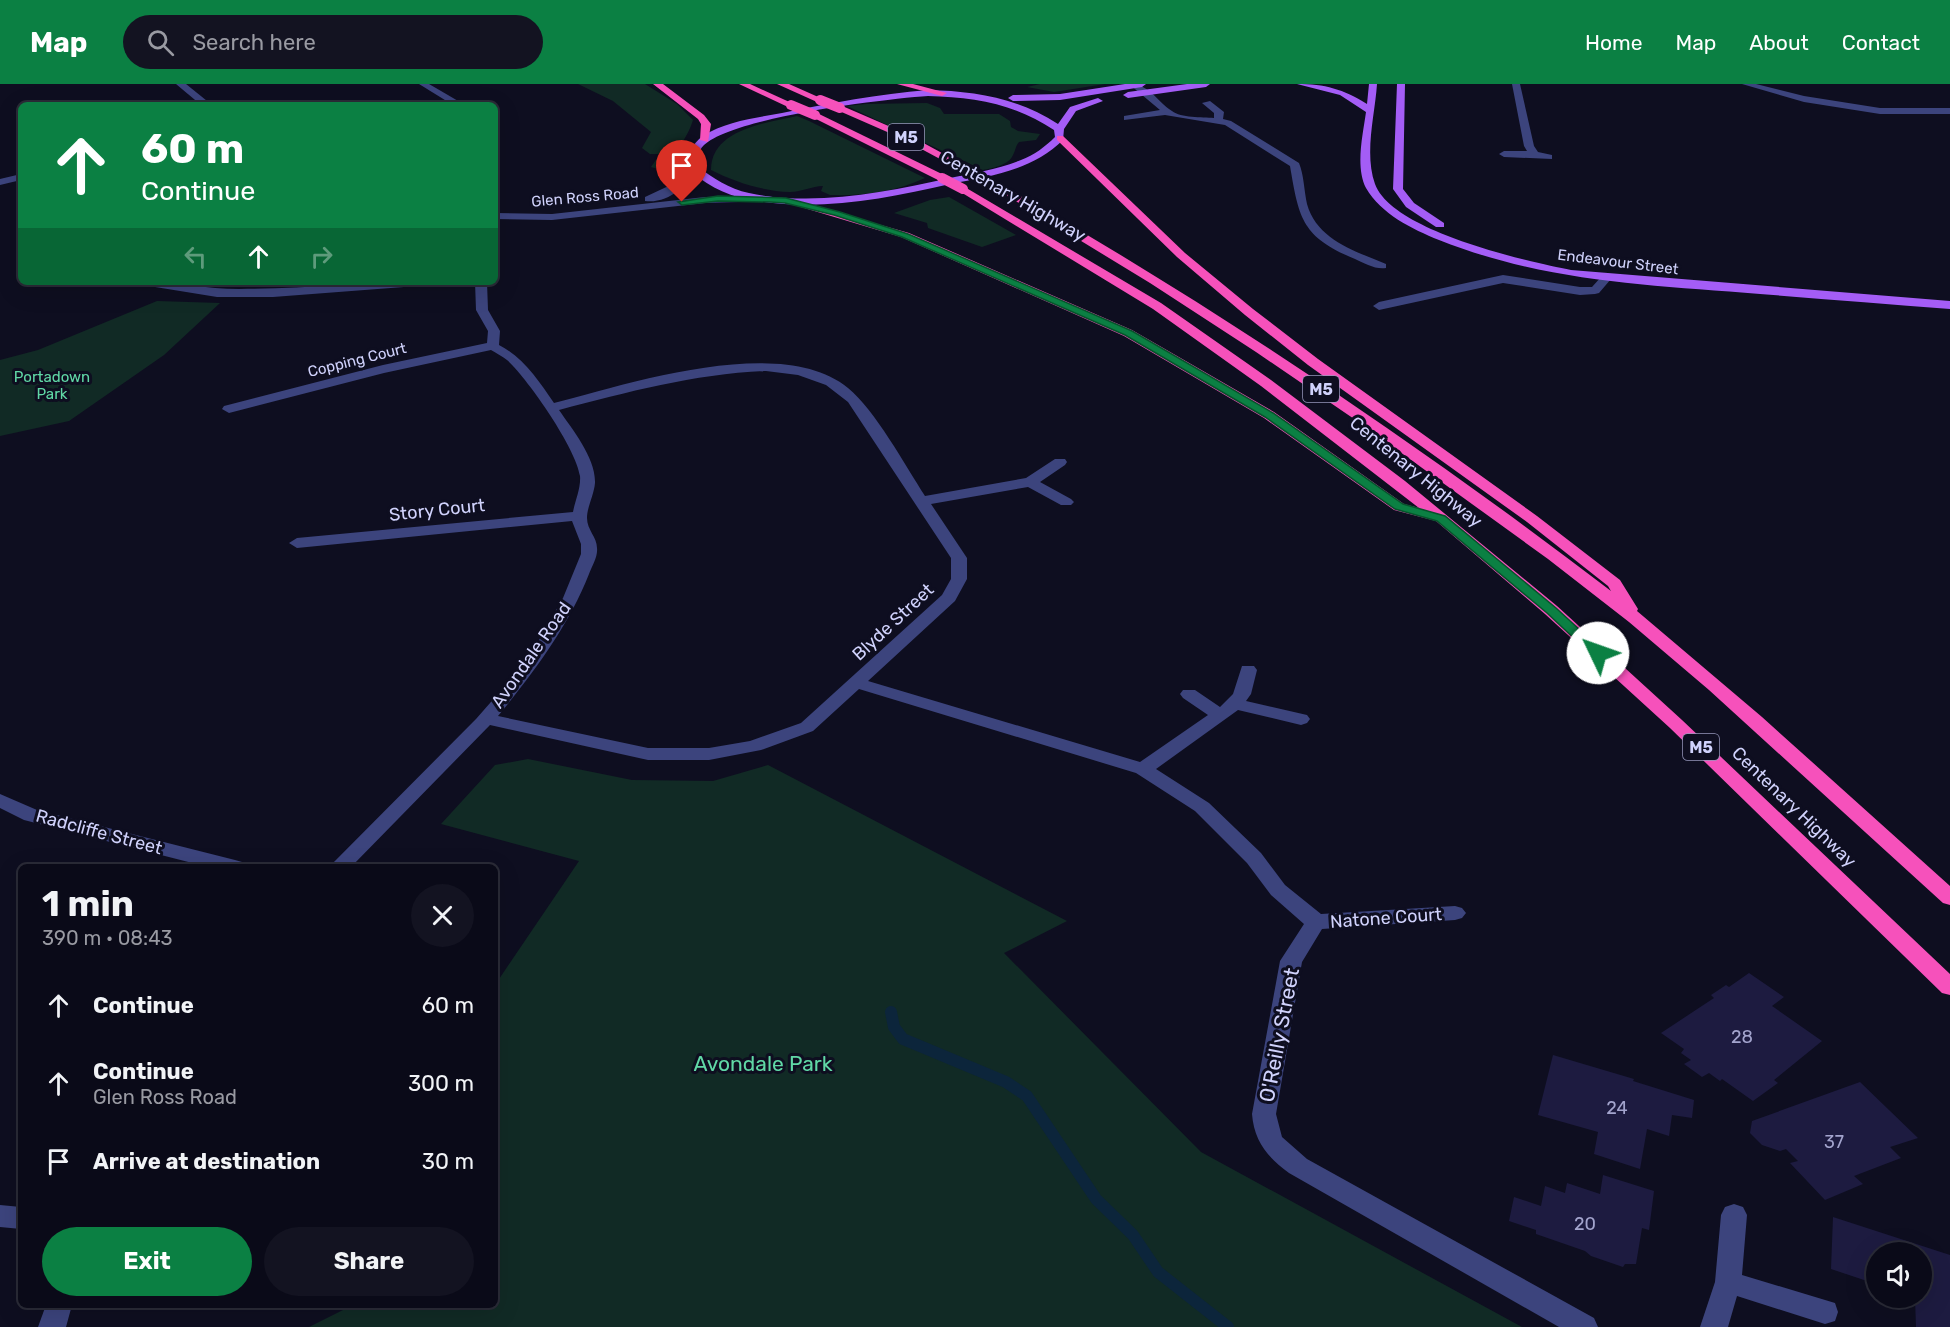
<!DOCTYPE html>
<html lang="en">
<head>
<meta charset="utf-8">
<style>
  body { margin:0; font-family:Rubik,sans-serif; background:#131321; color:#f1f3f6; height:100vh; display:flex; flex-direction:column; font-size:22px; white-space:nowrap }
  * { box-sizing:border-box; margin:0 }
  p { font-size:20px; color:#999aa2 }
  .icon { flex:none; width:33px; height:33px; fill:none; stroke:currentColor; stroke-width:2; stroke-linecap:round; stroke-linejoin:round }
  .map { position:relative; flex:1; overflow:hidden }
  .details { position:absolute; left:18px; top:780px; width:480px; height:444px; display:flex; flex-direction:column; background:#0a0a18; border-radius:9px; box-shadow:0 6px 24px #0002,0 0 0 2px #2a2b37 }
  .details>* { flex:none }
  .guide { position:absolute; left:18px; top:18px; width:480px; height:183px; border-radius:9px; box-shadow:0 6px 24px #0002,0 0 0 2px #2a2b37; background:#0b8043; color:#fff; overflow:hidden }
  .controls { position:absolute; left:1866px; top:1158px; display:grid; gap:12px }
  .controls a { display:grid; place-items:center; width:66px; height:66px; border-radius:50%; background:#0a0a18; box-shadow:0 6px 24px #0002,0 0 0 2px #2a2b37; font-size:30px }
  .pin { position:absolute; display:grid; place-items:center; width:51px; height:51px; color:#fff; margin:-62px -26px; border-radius:50% 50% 50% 0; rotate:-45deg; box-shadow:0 0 6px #0007 }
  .pin .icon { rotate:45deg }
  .me { position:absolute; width:66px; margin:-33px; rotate:312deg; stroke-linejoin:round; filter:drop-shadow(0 0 4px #0008) }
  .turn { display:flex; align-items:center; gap:21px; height:126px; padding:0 24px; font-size:27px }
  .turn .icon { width:78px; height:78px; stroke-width:2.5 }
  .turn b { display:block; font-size:42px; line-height:51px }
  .lanes { display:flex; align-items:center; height:57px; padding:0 24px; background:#0003; justify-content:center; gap:30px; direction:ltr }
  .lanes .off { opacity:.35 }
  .round { display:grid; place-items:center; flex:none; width:63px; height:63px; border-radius:32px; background:#131321 }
  .head { display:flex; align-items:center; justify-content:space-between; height:102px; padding:0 24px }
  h1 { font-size:36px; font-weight:700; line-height:45px }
  .button { display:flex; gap:12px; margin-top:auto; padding:12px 24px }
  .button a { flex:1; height:69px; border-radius:36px; background:#0b8043; color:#fff; font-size:24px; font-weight:700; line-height:69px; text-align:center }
  .button a+a { background:#131321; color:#f1f3f6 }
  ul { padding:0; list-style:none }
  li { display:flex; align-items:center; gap:18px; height:78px; padding:0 24px }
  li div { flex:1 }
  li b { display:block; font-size:22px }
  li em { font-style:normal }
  header { display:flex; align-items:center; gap:36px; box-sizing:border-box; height:84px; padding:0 30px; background:#0b8043; color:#fff }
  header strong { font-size:28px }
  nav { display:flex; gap:33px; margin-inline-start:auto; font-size:21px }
  .search { width:420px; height:54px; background:#131321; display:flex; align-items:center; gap:15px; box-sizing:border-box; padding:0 21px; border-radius:33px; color:#999aa2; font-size:22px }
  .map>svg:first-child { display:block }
  .green { fill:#112a25 }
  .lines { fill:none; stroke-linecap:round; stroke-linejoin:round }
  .stream { stroke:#0c253b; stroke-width:12 }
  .building { fill:#1d1b40 }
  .minor { fill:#3c447d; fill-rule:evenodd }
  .major { fill:#a45df6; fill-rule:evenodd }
  .highway { fill:#f651bb; fill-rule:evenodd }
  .highway-bridge { stroke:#f651bb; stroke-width:10 }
  .route { fill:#0b8043; stroke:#07532c; stroke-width:1.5 }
  .labels { text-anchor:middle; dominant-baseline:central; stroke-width:6; stroke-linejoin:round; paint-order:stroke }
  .far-street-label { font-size:15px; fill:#d0d2fc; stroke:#0e0e20 }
  .far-park-label { font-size:15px; fill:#60d8a6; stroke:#0e0e20 }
  .shield { fill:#0e0e20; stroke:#9697ba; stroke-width:1.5 }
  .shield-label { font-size:16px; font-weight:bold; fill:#d0d2fc }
  .street-label { font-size:18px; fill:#d0d2fc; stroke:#0e0e20 }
  .near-number-label { font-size:18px; fill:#a3a4cd }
  .near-street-label { font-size:21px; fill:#d0d2fc; stroke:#0e0e20 }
  .near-park-label { font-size:21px; fill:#60d8a6; stroke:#0e0e20 }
</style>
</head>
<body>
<header>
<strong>Map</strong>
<div class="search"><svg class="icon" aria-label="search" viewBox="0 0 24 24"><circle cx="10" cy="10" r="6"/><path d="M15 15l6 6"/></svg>Search here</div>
<nav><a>Home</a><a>Map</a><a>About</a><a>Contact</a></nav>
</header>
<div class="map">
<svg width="1950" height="1243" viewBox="0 0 1950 1243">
  <rect width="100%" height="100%" fill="#0e0e20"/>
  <g class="green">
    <path d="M578,0H645L677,20L693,36C688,53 676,66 669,83L658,85L651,83L660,70H650L642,64L651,48L613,17Z"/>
    <polygon points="1040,0 1105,0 1054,8 1027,3"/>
    <path d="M927,19L940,24L944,30H999L1010,37L1011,43L1018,47L1040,50L1036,56L1019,58C1015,63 1016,66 1013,71C1009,81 993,84 983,86L847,22L866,20Z"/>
    <path d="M797,32L809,37L925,94C896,108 861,112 830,111L821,107L823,102C812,102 802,108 790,108C762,107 735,98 711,86C711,45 766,39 797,32Z"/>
    <polygon points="949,113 1016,151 982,163 928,144 927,139 894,129 930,116"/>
    <polygon points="157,217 220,219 164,271 69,337 0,352 0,276 38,266"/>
    <polygon points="528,675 632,696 713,697 768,681 1067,837 1004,869 1201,1068 1522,1243 309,1243 353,1221 495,1221 495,901 579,777 441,740 495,681"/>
  </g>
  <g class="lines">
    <polyline class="stream" points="891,928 894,943 903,955 1006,998 1027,1012 1096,1115 1133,1151 1158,1188 1228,1243"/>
  </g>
  <g class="building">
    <polygon points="1749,889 1784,913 1772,922 1822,957 1774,996 1778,999 1753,1017 1722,995 1720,997 1709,989 1702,993 1684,980 1691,976 1681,969 1684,965 1661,949 1714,914 1711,911 1726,901 1729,903"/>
    <polygon points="1553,971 1634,995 1633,997 1694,1016 1692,1034 1672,1031 1669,1052 1647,1045 1640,1085 1594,1070 1598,1048 1538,1031"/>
    <polygon points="1860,998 1918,1054 1890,1063 1901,1074 1854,1092 1863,1100 1825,1116 1790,1079 1798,1077 1786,1065 1780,1067 1762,1061 1750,1049 1752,1037"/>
    <polygon points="1603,1091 1654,1107 1649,1146 1642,1144 1636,1180 1625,1180 1623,1183 1591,1172 1585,1167 1536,1150 1536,1146 1509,1137 1514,1113 1541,1122 1545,1102 1565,1109 1567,1099 1600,1110"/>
    <polygon points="1833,1133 1950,1171 1950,1243 1916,1243 1915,1214 1922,1214 1922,1168 1876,1168 1876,1200 1831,1185"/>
  </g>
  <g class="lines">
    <g class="minor">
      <polygon points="176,0 186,0 212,21 201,21"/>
      <polygon points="419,0 429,0 465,21 453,21"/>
      <path d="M1129,0C1150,0 1156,17 1172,27C1181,34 1202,33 1214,34V29L1202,19L1210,17L1224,28L1223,35L1231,37L1299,79C1304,91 1304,107 1307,120C1317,156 1355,167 1386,180V184C1376,186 1364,179 1355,175C1302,153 1299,135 1290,82L1225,41L1165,31L1124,36V32L1160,26Z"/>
      <polygon points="1512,0 1520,0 1534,62 1538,68 1552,71 1552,75 1504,73 1499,70 1504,67 1527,67 1524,62"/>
      <polygon points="1742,0 1756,0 1804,12 1880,24 1950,24 1950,30 1880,30 1804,18"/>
      <path d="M692,80L697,83C689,102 667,120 645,117V113L677,98L688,81Z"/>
      <polygon points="21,90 21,96 0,101 0,95"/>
      <polygon points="768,112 772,113 772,117 705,119 552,136 495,135 495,129 552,130 705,113"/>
      <polygon points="1503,191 1580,203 1592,203 1601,193 1605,191 1611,195 1599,209 1595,210 1580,211 1503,199 1379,226 1373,222 1379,218"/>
      <path d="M143,198C176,198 207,205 239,205C301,205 361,198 423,198L417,202L273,213H217L149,202Z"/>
      <path d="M475,198H487L488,226L500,247L499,261C524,274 538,296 554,319C628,300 782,249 848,304C875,326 905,381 925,412L1026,394L1055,375H1065L1067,378L1065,381L1040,398L1071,415L1074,418L1071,421H1061L1028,403L931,420L967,474V495L955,517L868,597L1140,678L1208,631L1183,614L1180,610L1183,606H1195L1220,623L1233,610L1242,582H1254L1257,586L1251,610L1246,617L1307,631L1310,635L1307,639L1301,641L1238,626L1156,685L1209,719L1261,769L1285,801L1321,830L1455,822L1462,824L1466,829L1462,834L1455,836L1322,845L1302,878L1276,1030L1282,1053L1307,1075L1594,1234L1598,1243H1559L1289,1089C1268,1074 1254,1057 1252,1030L1280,877L1304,840L1271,811L1247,779L1195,727L1136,689L859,605L813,647L761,666L709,676H648L490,641L351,783H329L476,635L511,595L539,556L563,514L581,470V460L572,437L297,464L289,459L297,454L573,428C575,417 581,404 580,392C576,364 528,295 507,276C502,272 496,269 491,266L384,289L229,329L222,325L224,322L383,281L487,259L488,247L476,226ZM766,287L798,291L826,301L848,318L951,474V495L942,511L801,639L750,657L709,664H648L498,632C534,588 568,543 589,490C592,482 598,473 597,464C597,453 587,446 587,434C587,423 594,411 595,399C596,374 572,345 559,326C628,308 695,290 766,287Z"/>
      <polygon points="0,710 37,726 235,776 242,778 245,783 208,783 24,736 0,724"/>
      <polygon points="1734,1120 1743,1123 1747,1131 1742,1191 1835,1219 1838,1228 1835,1237 1825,1240 1737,1212 1728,1243 1700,1243 1715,1198 1721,1131 1725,1123"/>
      <polygon points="0,1121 21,1123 21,1145 0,1143"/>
      <polygon points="46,1221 72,1221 66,1243 38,1243"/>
    </g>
    <g class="major">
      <polygon points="1125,0 1146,0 1142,3 1060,16 1013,17 1008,14 1013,11 1060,10"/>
      <polygon points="1187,0 1210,0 1206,3 1128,14 1123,11 1128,8"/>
      <path d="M1297,0C1325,0 1343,5 1367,20L1369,0H1377C1375,31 1364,69 1375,100C1392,147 1525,177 1571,186L1950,217V225C1887,220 1823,215 1760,210C1648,201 1545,198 1439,156C1412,145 1381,130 1366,104C1355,83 1363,50 1366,28L1340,11Z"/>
      <polygon points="1397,0 1405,0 1403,105 1414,119 1444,139 1444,143 1436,143 1406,123 1393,105"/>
      <path d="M928,6C974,7 1018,14 1058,40L1070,23L1098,14L1103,17L1076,27L1064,45L1063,56C1033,86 991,92 950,100C884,115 814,129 746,115C725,111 702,99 687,83C687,70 692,60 703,52C726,37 756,34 782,29C831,19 878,10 928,6ZM928,12C974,13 1015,20 1054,46L1055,53C1045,63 1034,71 1021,76C998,85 974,89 950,94C886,108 815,123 749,109C729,105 713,94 697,82C697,74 698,67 704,61C734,33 884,15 928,12Z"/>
    </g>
    <g class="highway">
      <polygon points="653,0 663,0 704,31 711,40 708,58 700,56 701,40 698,35"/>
      <polygon points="739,0 750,0 796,21 788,23"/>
      <polygon points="777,0 789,0 825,16 817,18"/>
      <polygon points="897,0 913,0 947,9 942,12"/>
      <polygon points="840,21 907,50 975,87 966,89 901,54 837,26 835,24"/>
      <polygon points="815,28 946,92 947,94 938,96 812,33 810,31"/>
      <path d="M1057,52H1063L1185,169L1253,225L1318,275L1537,432L1620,496L1638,525L1637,527L1762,633L1950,802V821L1943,819L1709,606L1629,538L1548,475L1360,339L1256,268L1150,199L986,99L995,97C1209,219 1415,357 1611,507L1608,502L1527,438L1308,281L1245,231L1177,173L1057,56Z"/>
      <polygon points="963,102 1161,219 1271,296 1405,397 1557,522 1682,636 1950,890 1950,911 1942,909 1670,644 1545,530 1436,437 1394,426 1264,334 1124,252 901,153 781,117 786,114 909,149 1132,246 1274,328 1404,420 1419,424 1261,302 1153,225 959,107 958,105"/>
    </g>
    <g class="highway-bridge">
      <polyline points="820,16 840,24"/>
      <polyline points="791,21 815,31"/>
      <polyline points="970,87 991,99"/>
      <polyline points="942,94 963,105"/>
    </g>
  </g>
  <polygon class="route" points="718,112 786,114 840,128 908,150 1132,247 1273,329 1403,420 1445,432 1556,524 1605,569 1598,573 1593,572 1547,529 1437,437 1395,425 1265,333 1125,251 902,153 834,131 785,119 770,118 718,117 682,121 678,118"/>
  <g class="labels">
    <g class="far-street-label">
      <text transform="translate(585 113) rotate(-5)">Glen Ross Road</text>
      <text transform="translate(1618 178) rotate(7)">Endeavour Street</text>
      <text transform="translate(357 276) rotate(-14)">Copping Court</text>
    </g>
    <g class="far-park-label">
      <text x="52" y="293">Portadown<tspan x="52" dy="17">Park</tspan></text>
    </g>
    <g class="shield">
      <rect x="888" y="40" width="36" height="26" rx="4.5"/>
      <rect x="1303" y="292" width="36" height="26" rx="4.5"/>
      <rect x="1683" y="650" width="36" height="26" rx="4.5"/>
    </g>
    <g class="shield-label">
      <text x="906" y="53">M5</text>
      <text x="1321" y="305">M5</text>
      <text x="1701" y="663">M5</text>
    </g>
    <g class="street-label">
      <text transform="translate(1013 112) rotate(30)">Centenary Highway</text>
      <text transform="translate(1416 388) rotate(39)">Centenary Highway</text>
      <text transform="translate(437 426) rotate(-6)">Story Court</text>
      <text transform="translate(893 538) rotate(-43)">Blyde Street</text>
      <text transform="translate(531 571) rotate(-55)">Avondale Road</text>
      <text transform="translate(1794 723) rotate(44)">Centenary Highway</text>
      <text transform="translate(99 748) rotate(15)">Radcliffe Street</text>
      <text transform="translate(1386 834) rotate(-4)">Natone Court</text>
    </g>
    <g class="near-number-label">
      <text x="1742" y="953">28</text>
      <text x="1617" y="1024">24</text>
      <text x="1834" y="1058">37</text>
      <text x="1585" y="1140">20</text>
    </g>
    <g class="near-street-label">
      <text transform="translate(1279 951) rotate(-79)">O'Reilly Street</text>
    </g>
    <g class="near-park-label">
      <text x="763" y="979">Avondale Park</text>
    </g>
  </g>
</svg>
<div class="controls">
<a><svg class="icon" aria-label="sound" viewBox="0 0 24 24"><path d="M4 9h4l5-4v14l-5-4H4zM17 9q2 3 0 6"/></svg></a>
</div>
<div class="pin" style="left:682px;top:118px;background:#d93025"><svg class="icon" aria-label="arrive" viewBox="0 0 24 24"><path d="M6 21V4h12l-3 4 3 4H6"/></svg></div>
<svg class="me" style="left:1598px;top:569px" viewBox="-20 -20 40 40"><circle r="19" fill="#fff"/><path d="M0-13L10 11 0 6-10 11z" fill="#0b8043"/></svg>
<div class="guide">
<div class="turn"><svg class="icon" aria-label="ahead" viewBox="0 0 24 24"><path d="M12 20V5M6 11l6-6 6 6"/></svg><div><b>60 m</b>Continue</div></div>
<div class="lanes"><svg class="icon off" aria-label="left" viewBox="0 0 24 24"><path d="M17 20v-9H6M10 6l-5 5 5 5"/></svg><svg class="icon" aria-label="ahead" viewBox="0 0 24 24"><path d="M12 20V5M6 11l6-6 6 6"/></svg><svg class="icon off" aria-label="right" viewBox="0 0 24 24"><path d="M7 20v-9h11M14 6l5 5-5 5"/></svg></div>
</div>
<section class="details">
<div class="head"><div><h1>1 min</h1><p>390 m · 08:43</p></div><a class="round"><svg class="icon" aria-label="close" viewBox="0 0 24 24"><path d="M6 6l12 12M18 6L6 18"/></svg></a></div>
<ul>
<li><svg class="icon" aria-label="ahead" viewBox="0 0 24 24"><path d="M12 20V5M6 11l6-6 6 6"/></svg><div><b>Continue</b></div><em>60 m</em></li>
<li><svg class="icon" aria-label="ahead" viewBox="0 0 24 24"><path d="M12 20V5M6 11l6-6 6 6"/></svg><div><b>Continue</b><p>Glen Ross Road</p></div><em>300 m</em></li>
<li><svg class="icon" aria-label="arrive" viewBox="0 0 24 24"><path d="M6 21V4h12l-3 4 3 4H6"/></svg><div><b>Arrive at destination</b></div><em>30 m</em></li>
</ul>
<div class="button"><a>Exit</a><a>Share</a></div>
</section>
</div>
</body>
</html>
